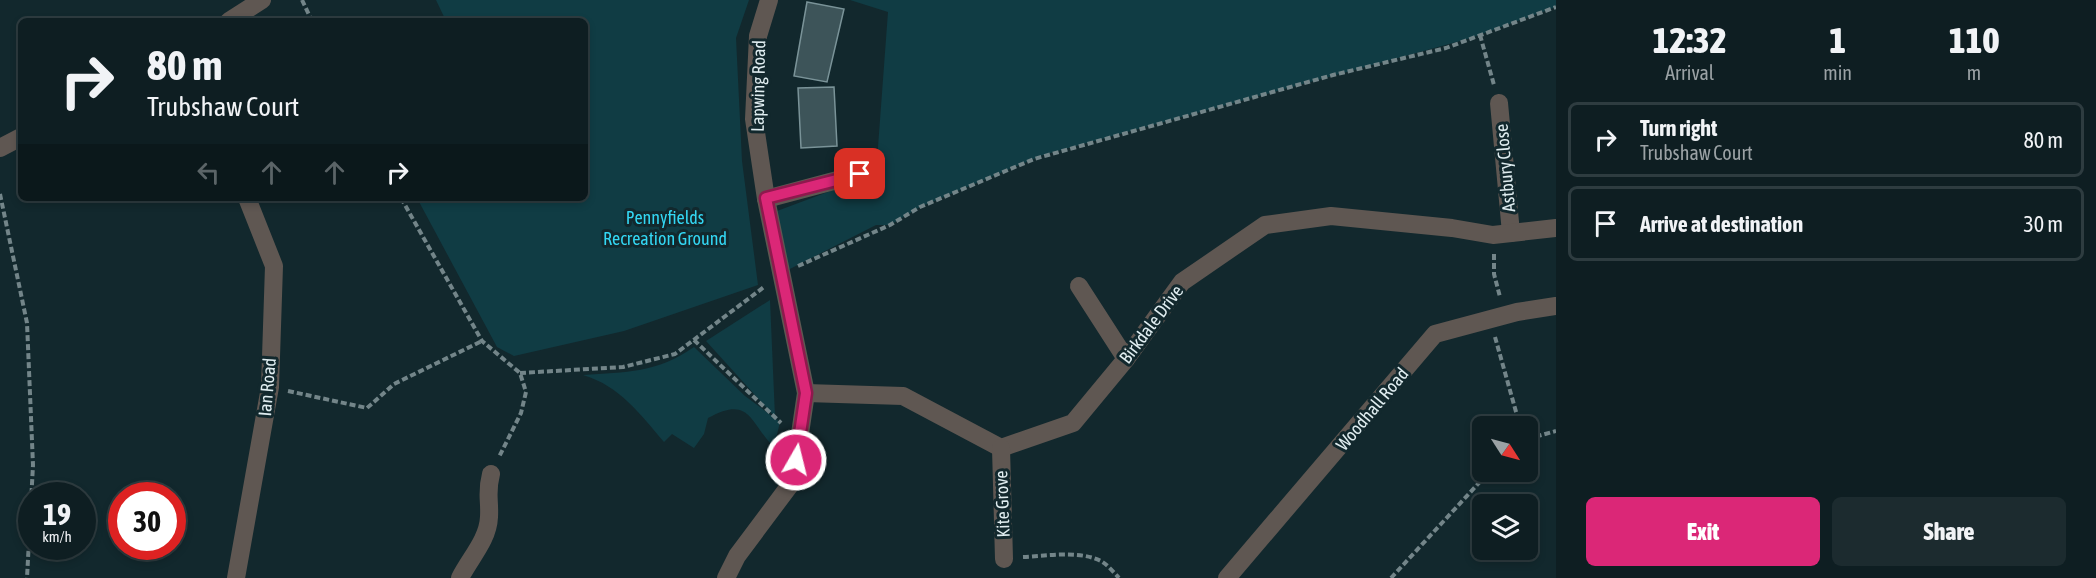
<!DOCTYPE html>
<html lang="en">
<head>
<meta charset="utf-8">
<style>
  body { margin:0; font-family:"Asap Condensed",sans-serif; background:#1c2b2f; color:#f1f3f6; height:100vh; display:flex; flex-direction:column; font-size:22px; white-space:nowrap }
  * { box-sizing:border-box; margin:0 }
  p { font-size:20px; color:#9ba2a5 }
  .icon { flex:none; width:33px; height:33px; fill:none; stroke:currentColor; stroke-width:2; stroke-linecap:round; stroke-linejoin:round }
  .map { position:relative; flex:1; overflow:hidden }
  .panel { display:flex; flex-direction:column; background:#0e1e22; width:540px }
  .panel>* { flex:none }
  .hud { position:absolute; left:18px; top:18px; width:570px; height:183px; border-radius:9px; box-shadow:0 3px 9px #0003,0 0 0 2px #2e3c40; background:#0e1e22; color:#f1f3f6; overflow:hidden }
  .needle { width:39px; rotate:126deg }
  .fabs { position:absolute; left:1472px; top:416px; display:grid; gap:12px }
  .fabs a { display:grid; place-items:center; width:66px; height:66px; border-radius:9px; background:#0e1e22; box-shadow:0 3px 9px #0003,0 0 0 2px #2e3c40; font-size:30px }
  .speed { position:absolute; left:18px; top:482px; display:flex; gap:12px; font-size:30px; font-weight:700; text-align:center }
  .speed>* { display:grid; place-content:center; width:78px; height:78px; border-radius:50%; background:#0e1e22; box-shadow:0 3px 9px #0003,0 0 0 2px #2e3c40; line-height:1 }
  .speed small { font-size:15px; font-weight:400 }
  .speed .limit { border:9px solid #d22; background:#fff; color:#111 }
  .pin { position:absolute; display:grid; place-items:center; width:51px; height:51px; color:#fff; margin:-26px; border-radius:12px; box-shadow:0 3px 9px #0006 }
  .me { position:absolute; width:66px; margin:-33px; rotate:8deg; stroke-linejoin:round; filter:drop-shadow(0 0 4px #0008) }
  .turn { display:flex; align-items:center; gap:21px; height:126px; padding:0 30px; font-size:27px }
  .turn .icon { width:78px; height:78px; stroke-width:2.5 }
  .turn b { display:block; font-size:42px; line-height:51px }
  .lanes { display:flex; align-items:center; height:57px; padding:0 30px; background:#0003; justify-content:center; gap:30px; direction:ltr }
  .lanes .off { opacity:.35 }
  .eta { display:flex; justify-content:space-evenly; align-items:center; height:102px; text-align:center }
  .eta b { font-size:36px; font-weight:800; line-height:42px }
  .action { display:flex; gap:12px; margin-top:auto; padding:12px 30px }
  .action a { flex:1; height:69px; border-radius:9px; background:#db2777; color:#fff; font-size:24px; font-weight:800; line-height:69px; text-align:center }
  .action a+a { background:#1c2b2f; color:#f1f3f6 }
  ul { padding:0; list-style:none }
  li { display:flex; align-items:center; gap:18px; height:75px; margin:0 12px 9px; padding:0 18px; border:3px solid #2e3c40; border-radius:9px }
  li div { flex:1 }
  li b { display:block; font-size:22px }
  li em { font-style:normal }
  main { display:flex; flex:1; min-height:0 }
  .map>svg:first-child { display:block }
  .green { fill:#103c44 }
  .building { fill:#3d5459; stroke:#7a9398; stroke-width:1.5 }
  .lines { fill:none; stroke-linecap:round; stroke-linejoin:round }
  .path { stroke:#738589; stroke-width:4; stroke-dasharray:6 3; stroke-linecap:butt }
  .minor { stroke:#5f5752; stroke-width:18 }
  .route-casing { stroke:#8e194d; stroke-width:15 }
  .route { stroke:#db2777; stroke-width:10 }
  .labels { text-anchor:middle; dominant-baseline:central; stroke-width:6; stroke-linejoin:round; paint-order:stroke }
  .street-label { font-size:18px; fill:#e0edf0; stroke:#12282d }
  .park-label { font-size:18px; fill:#33d7f3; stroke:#12282d }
</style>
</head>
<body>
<main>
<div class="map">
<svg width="1556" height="578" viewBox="0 0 1556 578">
  <rect width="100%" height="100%" fill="#12282d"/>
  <g class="green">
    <polygon points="436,0 749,0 736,38 742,161 758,285 624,331 514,356 497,347 417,198 585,198 585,21 446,21"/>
    <polygon points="850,0 1556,0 1556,7 1471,38 1043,155 920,207 890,225 876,225 782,273 769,214 876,174 888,12"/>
    <polygon points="770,300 775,417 706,341"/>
    <path d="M694,347L745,396L780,422L774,447C750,424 751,394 708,418L704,434L694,448L672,434L664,442C640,414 620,386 583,375C626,372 657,373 694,347Z"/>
  </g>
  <g class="building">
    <polygon points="807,2 844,9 827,82 794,76"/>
    <polygon points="834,87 837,146 801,148 798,88"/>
  </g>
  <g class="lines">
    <g class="path">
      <polyline points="302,0 312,21"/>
      <polyline points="1480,35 1494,85"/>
      <polyline points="0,194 27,323 33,465 27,578"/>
      <polyline points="401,198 482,341 520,373 526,392 521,413 499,457"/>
      <polyline points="1494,254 1494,274 1500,297"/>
      <polyline points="798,266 890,225 920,207 1034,159 1333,75 1446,48 1556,7"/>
      <polyline points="1495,337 1520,426"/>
      <polyline points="694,340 781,423"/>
      <polyline points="520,373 623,367 675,354 764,287"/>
      <polyline points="288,391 367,408 394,384 482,341"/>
      <polyline points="1527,439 1556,431"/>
      <path d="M1023,557C1046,556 1079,550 1101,561C1108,565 1114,573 1119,578"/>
      <polyline points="1391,578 1490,471"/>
    </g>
    <g class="minor">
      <polyline points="229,21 262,0"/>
      <polyline points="1499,103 1511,233"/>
      <polyline points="0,148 21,137"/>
      <polyline points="766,199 860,174"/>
      <polyline points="1079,286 1126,359"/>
      <polyline points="806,393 903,396 1001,448 1073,423 1126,359 1182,282 1265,225 1331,216 1452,228 1493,235 1556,228"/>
      <polyline points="1001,448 1004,559"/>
      <polyline points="236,578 270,387 274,266 247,198"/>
      <path d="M460,578C470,558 488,540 489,517C490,499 486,493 491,474"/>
      <polyline points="726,578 737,556 793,481 806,393 766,199 754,119 758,36 769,0"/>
      <polyline points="1227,578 1435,334 1517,312 1556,306"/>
    </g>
  </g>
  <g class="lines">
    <defs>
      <polyline id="route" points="796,460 806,393 766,198 860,174"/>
    </defs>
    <use href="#route" class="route-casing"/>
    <use href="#route" class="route"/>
  </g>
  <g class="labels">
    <g class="street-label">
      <text transform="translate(758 86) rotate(-89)">Lapwing Road</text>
      <text transform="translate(1505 168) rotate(-95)">Astbury Close</text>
      <text transform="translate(1151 324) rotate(-53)">Birkdale Drive</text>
      <text transform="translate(267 387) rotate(-85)">Ian Road</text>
      <text transform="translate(1372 409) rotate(-50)">Woodhall Road</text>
      <text transform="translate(1002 504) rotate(-92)">Kite Grove</text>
    </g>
    <g class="park-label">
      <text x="665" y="217">Pennyfields<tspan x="665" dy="21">Recreation Ground</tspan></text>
    </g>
  </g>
</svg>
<div class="fabs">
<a><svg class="needle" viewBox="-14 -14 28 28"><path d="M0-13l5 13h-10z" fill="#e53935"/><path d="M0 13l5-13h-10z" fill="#9ba2a5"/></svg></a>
<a><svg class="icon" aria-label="layers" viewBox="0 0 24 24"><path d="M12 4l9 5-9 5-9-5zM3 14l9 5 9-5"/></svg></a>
</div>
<div class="speed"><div>19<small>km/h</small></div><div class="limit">30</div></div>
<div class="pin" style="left:860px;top:174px;background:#d93025"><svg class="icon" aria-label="arrive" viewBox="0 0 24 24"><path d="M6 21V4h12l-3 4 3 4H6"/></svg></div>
<svg class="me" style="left:796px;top:460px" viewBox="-20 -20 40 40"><circle r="17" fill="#db2777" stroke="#fff" stroke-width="3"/><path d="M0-11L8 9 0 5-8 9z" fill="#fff"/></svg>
<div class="hud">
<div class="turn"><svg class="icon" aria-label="right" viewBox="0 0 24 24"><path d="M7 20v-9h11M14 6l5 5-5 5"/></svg><div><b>80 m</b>Trubshaw Court</div></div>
<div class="lanes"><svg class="icon off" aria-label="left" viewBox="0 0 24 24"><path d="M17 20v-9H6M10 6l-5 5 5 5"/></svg><svg class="icon off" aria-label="ahead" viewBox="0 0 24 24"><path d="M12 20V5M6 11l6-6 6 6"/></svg><svg class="icon off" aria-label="ahead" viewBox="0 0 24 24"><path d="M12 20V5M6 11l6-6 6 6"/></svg><svg class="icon" aria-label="right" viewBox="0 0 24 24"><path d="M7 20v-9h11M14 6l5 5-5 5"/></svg></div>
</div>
</div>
<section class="panel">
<div class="eta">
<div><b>12:32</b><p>Arrival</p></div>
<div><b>1</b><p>min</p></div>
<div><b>110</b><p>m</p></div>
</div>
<ul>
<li><svg class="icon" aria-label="right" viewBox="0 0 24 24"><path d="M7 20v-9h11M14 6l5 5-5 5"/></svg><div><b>Turn right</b><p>Trubshaw Court</p></div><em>80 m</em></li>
<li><svg class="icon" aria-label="arrive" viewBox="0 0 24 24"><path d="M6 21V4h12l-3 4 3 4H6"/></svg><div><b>Arrive at destination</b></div><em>30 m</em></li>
</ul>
<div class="action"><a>Exit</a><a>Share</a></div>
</section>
</main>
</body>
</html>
